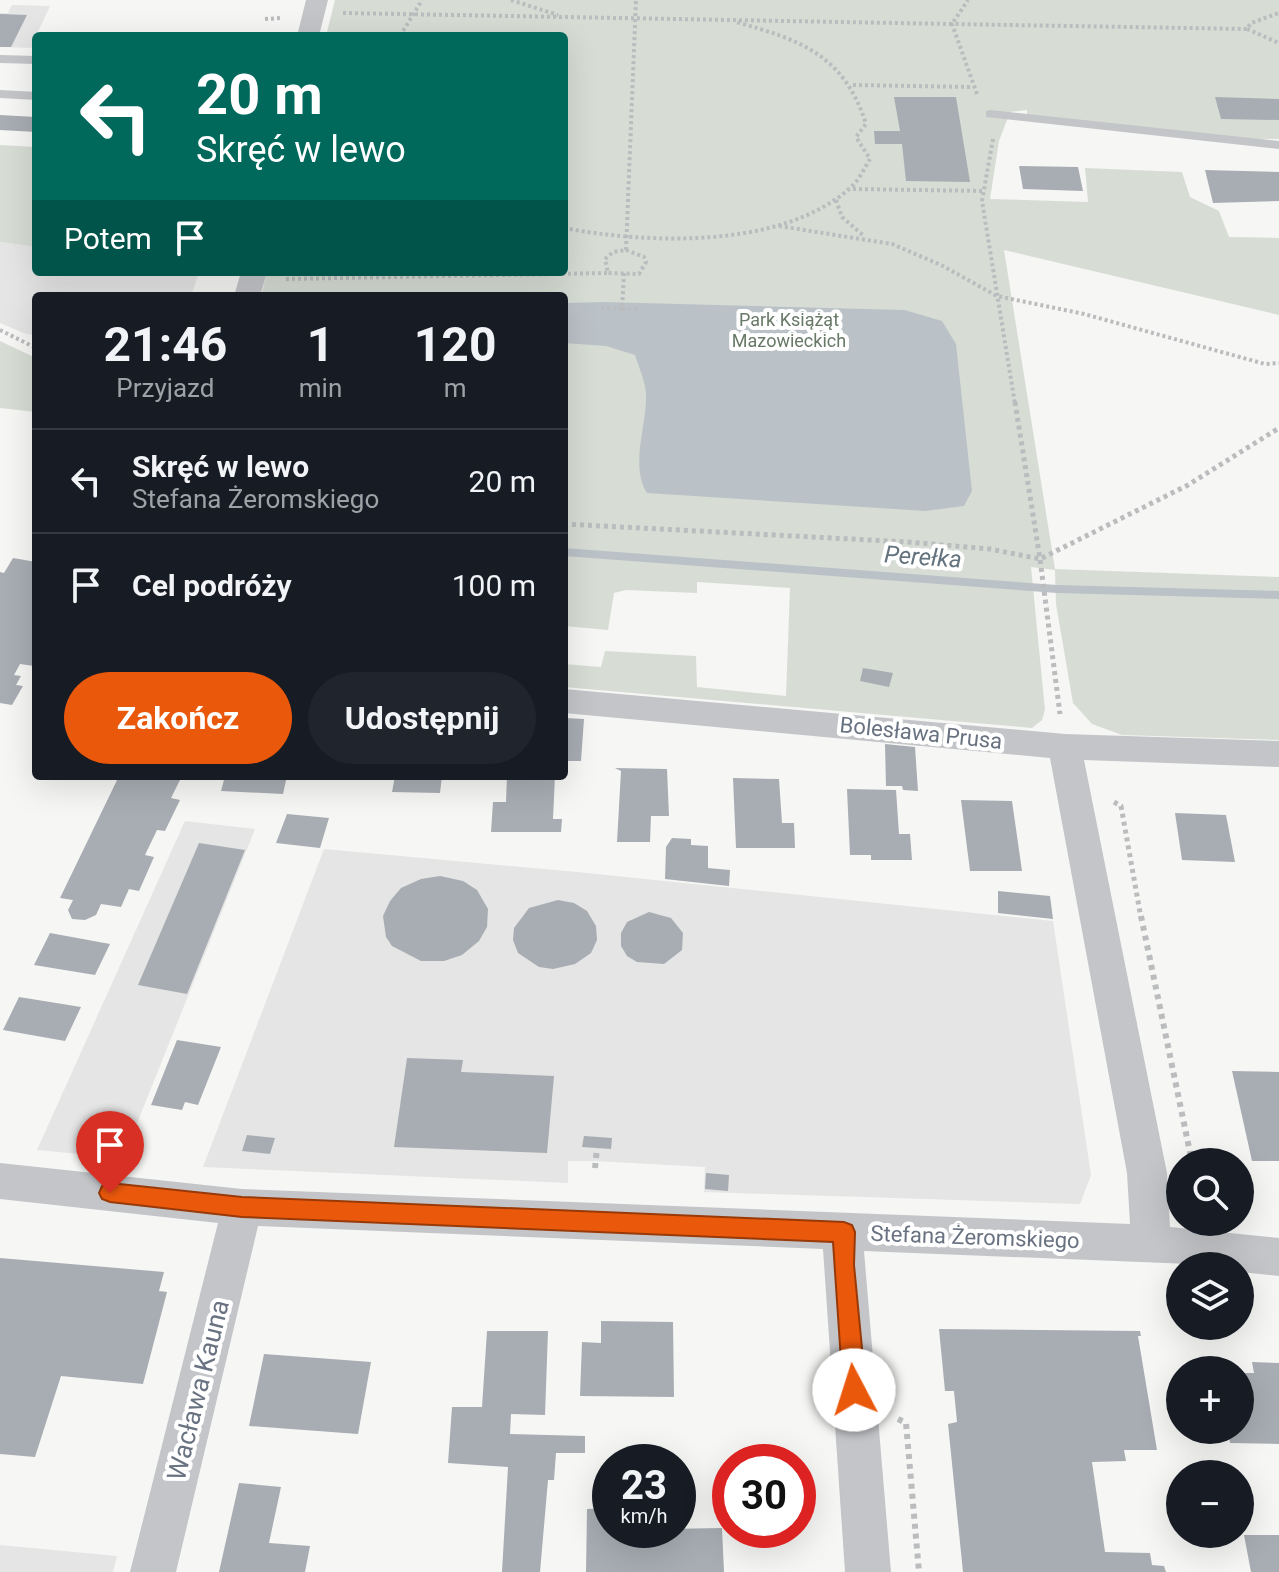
<!DOCTYPE html>
<html lang="pl">
<head>
<meta charset="utf-8">
<style>
  body { margin:0; font-family:Roboto,sans-serif; background:#20242c; color:#f1f3f6; height:100vh; display:flex; flex-direction:column; font-size:30px; white-space:nowrap }
  * { box-sizing:border-box; margin:0 }
  p { font-size:26px; color:#9ea1a6 }
  .icon { flex:none; width:44px; height:44px; fill:none; stroke:currentColor; stroke-width:2; stroke-linecap:round; stroke-linejoin:round }
  .map { position:relative; flex:1; overflow:hidden }
  .sheet { position:absolute; left:32px; top:292px; width:536px; height:488px; display:flex; flex-direction:column; background:#171b24; border-radius:8px; box-shadow:0 8px 32px #0002 }
  .sheet>* { flex:none }
  .guide { position:absolute; left:32px; top:32px; width:536px; height:244px; border-radius:8px; box-shadow:0 8px 32px #0002; background:#00695c; color:#fff; overflow:hidden }
  .controls { position:absolute; left:1166px; top:1148px; display:grid; gap:16px }
  .controls a { display:grid; place-items:center; width:88px; height:88px; border-radius:50%; background:#171b24; box-shadow:0 8px 32px #0002; font-size:40px }
  .speed { position:absolute; left:592px; top:1444px; display:flex; gap:16px; font-size:40px; font-weight:700; text-align:center }
  .speed>* { display:grid; place-content:center; width:104px; height:104px; border-radius:50%; background:#171b24; box-shadow:0 8px 32px #0002; line-height:1 }
  .speed small { font-size:20px; font-weight:400 }
  .speed .limit { border:12px solid #d22; background:#fff; color:#111 }
  .pin { position:absolute; display:grid; place-items:center; width:68px; height:68px; color:#fff; margin:-82px -34px; border-radius:50% 50% 50% 0; rotate:-45deg; box-shadow:0 0 8px #0007 }
  .pin .icon { rotate:45deg }
  .me { position:absolute; width:88px; margin:-44px; rotate:355deg; stroke-linejoin:round; filter:drop-shadow(0 0 6px #0008) }
  .turn { display:flex; align-items:center; gap:28px; height:168px; padding:0 32px; font-size:36px }
  .turn .icon { width:104px; height:104px; stroke-width:2.5 }
  .turn b { display:block; font-size:56px; line-height:68px }
  .then { display:flex; align-items:center; height:76px; padding:0 32px; background:#0003; gap:16px; font-size:30px }
  .eta { display:flex; justify-content:space-evenly; align-items:center; height:136px; text-align:center }
  .eta b { font-size:48px; font-weight:700; line-height:56px }
  .action { display:flex; gap:16px; margin-top:auto; padding:16px 32px }
  .action a { flex:1; height:92px; border-radius:48px; background:#ea580c; color:#fff; font-size:32px; font-weight:700; line-height:92px; text-align:center }
  .action a+a { background:#20242c; color:#f1f3f6 }
  ul { padding:0; list-style:none }
  li { display:flex; align-items:center; gap:24px; height:104px; padding:0 32px; border-top:2px solid #363941 }
  li div { flex:1 }
  li b { display:block; font-size:30px }
  li em { font-style:normal }
  .map>svg:first-child { display:block }
  .built { fill:#e4e5e4 }
  .green { fill:#d7ddd5 }
  .water { fill:#bbc2c7 }
  .lines { fill:none; stroke-linecap:round; stroke-linejoin:round }
  .stream { fill:#bbc2c7; fill-rule:evenodd }
  .building { fill:#a8adb3 }
  .path-far2 { stroke:#babcbe; stroke-width:4; stroke-dasharray:3 3; stroke-linecap:butt }
  .path-far1 { stroke:#babcbe; stroke-width:5; stroke-dasharray:4 4; stroke-linecap:butt }
  .path { stroke:#babcbe; stroke-width:6; stroke-dasharray:5 5; stroke-linecap:butt }
  .service { fill:#c3c5c8; fill-rule:evenodd }
  .minor { fill:#c3c5c8; fill-rule:evenodd }
  .route { fill:#ea580c; stroke:#983908; stroke-width:2 }
  .labels { text-anchor:middle; dominant-baseline:central; stroke-width:8; stroke-linejoin:round; paint-order:stroke }
  .far-park-label { font-size:18px; fill:#687967; stroke:#fff }
  .street-label { font-size:22px; fill:#697281; stroke:#fff }
  .water-label { font-size:24px; font-style:italic; fill:#64737d; stroke:#fff }
  .near-street-label { font-size:26px; fill:#697281; stroke:#fff }
</style>
</head>
<body>
<div class="map">
<svg width="1279" height="1572" viewBox="0 0 1279 1572">
  <rect width="100%" height="100%" fill="#f6f6f4"/>
  <g class="built">
    <polygon points="12,5 50,6 36,36 36,48 0,47 0,13 8,13"/>
    <polygon points="0,242 36,247 36,272 199,272 191,296 36,296 36,335 26,334 0,323"/>
    <polygon points="185,821 255,829 123,1158 37,1150"/>
    <polygon points="324,849 577,872 1053,921 1091,1175 1080,1204 704,1192 705,1167 596,1161 568,1161 568,1183 203,1167"/>
    <polygon points="0,1545 117,1556 113,1572 0,1572"/>
  </g>
  <g class="green">
    <polygon points="335,0 1279,0 1279,139 1252,139 1027,115 1027,110 1010,112 999,141 990,199 1088,202 1085,168 1182,172 1190,197 1219,211 1229,237 1279,238 1279,315 1004,250 1055,569 1279,577 1279,740 1122,735 1092,724 1073,703 1056,604 1055,570 1031,567 1045,710 1042,720 1032,728 564,687 564,664 601,667 605,651 696,656 697,687 786,696 790,588 697,582 697,593 626,590 614,593 608,630 564,626 564,296 261,296 267,272 564,272 564,36 326,36"/>
    <polygon points="0,145 36,147 36,247 0,242"/>
    <polygon points="0,341 36,358 36,412 0,408"/>
  </g>
  <path class="water" d="M604,302L905,310L942,321L956,344L972,491L964,506L925,511L647,493C630,466 646,428 646,398C647,385 639,368 635,355L606,346L564,343V303Z"/>
  <g class="lines">
    <polygon class="stream" points="564,548 1057,585 1279,591 1279,599 1057,593 564,556"/>
  </g>
  <g class="building">
    <polygon points="0,14 27,15 11,47 0,47"/>
    <polygon points="894,97 956,97 970,182 906,181 902,144 875,144 874,131 900,131"/>
    <polygon points="1215,97 1279,99 1279,120 1221,119"/>
    <polygon points="0,115 36,117 36,132 0,130"/>
    <polygon points="1019,166 1078,167 1083,191 1023,189"/>
    <polygon points="1205,170 1279,172 1279,201 1213,203"/>
    <polygon points="13,558 36,562 36,662 34,666 20,664 14,675 21,676 16,685 23,686 12,705 0,703 0,572 4,573"/>
    <polygon points="863,668 893,673 889,687 860,681"/>
    <polygon points="565,718 584,719 581,761 564,761"/>
    <polygon points="885,744 915,747 918,791 903,790 902,786 886,786"/>
    <polygon points="615,768 667,769 669,816 651,816 650,842 617,842 621,771"/>
    <polygon points="119,776 161,776 180,780 171,798 180,800 165,831 157,830 145,855 154,857 139,891 129,889 121,907 101,904 96,915 85,920 72,919 68,910 73,900 60,898"/>
    <polygon points="225,776 287,776 283,794 221,791"/>
    <polygon points="395,776 442,776 440,793 392,792"/>
    <polygon points="507,776 555,776 553,819 562,819 561,832 491,832 493,802 506,802"/>
    <polygon points="733,778 779,779 782,823 794,823 795,848 736,848"/>
    <polygon points="847,789 896,790 899,834 910,834 912,860 871,860 871,855 850,855"/>
    <polygon points="961,800 1012,801 1022,871 970,871"/>
    <polygon points="1175,813 1226,815 1235,862 1182,860"/>
    <polygon points="287,814 329,818 320,848 276,843"/>
    <polygon points="672,838 691,839 691,845 708,846 708,868 730,870 729,886 665,879 666,847"/>
    <polygon points="199,843 245,850 187,994 138,985"/>
    <polygon points="440,876 463,881 477,890 488,909 487,927 479,941 462,955 444,961 421,961 392,946 386,937 383,916 390,901 401,888 421,879"/>
    <polygon points="998,891 1050,896 1053,919 998,913"/>
    <polygon points="558,900 574,903 587,911 596,926 597,940 591,953 575,964 553,969 539,967 518,953 513,940 514,928 529,908"/>
    <polygon points="649,912 671,918 683,933 682,950 664,964 637,962 627,956 621,946 621,933 627,922"/>
    <polygon points="50,933 110,944 95,975 34,965"/>
    <polygon points="19,997 81,1007 65,1041 3,1030"/>
    <polygon points="177,1040 221,1047 198,1105 185,1102 182,1110 151,1105"/>
    <polygon points="407,1058 463,1060 461,1072 554,1076 547,1153 394,1147"/>
    <polygon points="1232,1071 1279,1072 1279,1161 1252,1161"/>
    <polygon points="247,1135 275,1138 270,1154 242,1151"/>
    <polygon points="584,1136 612,1138 611,1149 582,1147"/>
    <polygon points="706,1173 729,1175 728,1191 705,1189"/>
    <polygon points="0,1258 164,1272 159,1291 167,1292 143,1384 61,1376 35,1457 0,1454"/>
    <polygon points="601,1321 673,1322 674,1397 580,1396 582,1342 601,1343"/>
    <polygon points="939,1329 1140,1331 1141,1336 1138,1336 1157,1450 1124,1450 1126,1461 1092,1462 1105,1552 1150,1553 1152,1565 1164,1566 1166,1572 963,1572 948,1424 957,1422 954,1391 945,1391"/>
    <polygon points="487,1331 548,1331 545,1415 511,1414 510,1434 585,1436 585,1453 556,1453 554,1480 548,1480 540,1572 502,1572 508,1467 448,1463 452,1407 482,1407"/>
    <polygon points="264,1354 371,1362 358,1434 249,1426"/>
    <polygon points="1252,1362 1279,1363 1279,1444 1230,1443 1228,1430 1240,1430 1240,1373 1254,1373"/>
    <polygon points="239,1483 281,1487 269,1543 310,1546 305,1572 219,1572"/>
    <polygon points="610,1508 610,1530 722,1528 724,1572 586,1572 587,1509"/>
    <polygon points="1244,1535 1279,1535 1279,1572 1251,1572"/>
  </g>
  <g class="lines">
    <g class="path-far2">
      <polyline points="511,0 558,15"/>
      <polyline points="343,13 952,24 968,0"/>
      <polyline points="265,19 282,18"/>
      <polyline points="1247,29 1279,43"/>
      <polyline points="400,36 422,0"/>
      <polyline points="853,85 972,87"/>
      <polyline points="977,94 952,24 1247,29 1251,23 1279,13"/>
      <polyline points="993,139 982,201 1015,404"/>
      <polyline points="853,189 983,191"/>
      <polyline points="836,200 842,217 864,236"/>
      <polyline points="779,226 892,244 941,265 997,296 1084,314 1265,364 1279,363"/>
      <path d="M564,228C648,244 780,249 849,189C858,182 864,169 870,159L856,137L866,124C844,55 801,40 736,22"/>
      <polyline points="626,250 636,0"/>
      <polygon points="626,250 644,257 646,262 639,274 608,273 605,259 613,252"/>
      <polyline points="286,279 608,273"/>
      <polyline points="601,308 622,309 624,273"/>
      <polyline points="622,309 638,309"/>
      <polyline points="0,330 36,348"/>
    </g>
    <g class="path-far1">
      <polyline points="1015,402 1040,559 1060,714"/>
      <polyline points="564,524 908,542 990,549 1040,559 1188,485 1279,428"/>
      <polyline points="1114,802 1121,806 1141,918"/>
    </g>
    <g class="path">
      <polyline points="1141,916 1192,1162"/>
      <polyline points="595,1168 597,1148"/>
      <polyline points="898,1419 906,1423 919,1572"/>
    </g>
    <g class="service">
      <polygon points="0,55 36,56 36,64 0,63"/>
      <polygon points="0,90 36,92 36,100 0,98"/>
      <polygon points="990,110 1279,141 1279,149 986,117 986,111"/>
    </g>
    <g class="minor">
      <polygon points="306,0 328,0 319,36 297,36"/>
      <polygon points="241,272 267,272 260,296 234,296"/>
      <polygon points="564,689 1065,734 1279,741 1279,767 1084,760 1167,1173 1170,1227 1279,1238 1279,1276 1240,1272 1240,1266 864,1251 891,1572 845,1572 823,1249 258,1226 176,1572 130,1572 218,1223 0,1199 0,1163 242,1189 1130,1224 1127,1173 1050,758 564,713"/>
    </g>
  </g>
  <polygon class="route" points="110,1183 242,1197 844,1222 852,1225 855,1232 854,1265 866,1390 862,1398 854,1401 846,1398 843,1390 833,1242 242,1217 110,1202 102,1199 99,1193 102,1186"/>
  <g class="labels">
    <g class="far-park-label">
      <text x="789" y="319">Park Książąt<tspan x="789" dy="21">Mazowieckich</tspan></text>
    </g>
    <g class="street-label">
      <text transform="translate(921 733) rotate(6)">Bolesława Prusa</text>
      <text transform="translate(975 1237) rotate(2)">Stefana Żeromskiego</text>
    </g>
    <g class="water-label">
      <text transform="translate(923 557) rotate(4)">Perełka</text>
    </g>
    <g class="near-street-label">
      <text transform="translate(198 1390) rotate(-76)">Wacława Kauna</text>
    </g>
  </g>
</svg>
<div class="controls">
<a><svg class="icon" aria-label="search" viewBox="0 0 24 24"><circle cx="10" cy="10" r="6"/><path d="M15 15l6 6"/></svg></a>
<a><svg class="icon" aria-label="layers" viewBox="0 0 24 24"><path d="M12 4l9 5-9 5-9-5zM3 14l9 5 9-5"/></svg></a>
<a>+</a>
<a>−</a>
</div>
<div class="speed"><div>23<small>km/h</small></div><div class="limit">30</div></div>
<div class="pin" style="left:110px;top:1193px;background:#d93025"><svg class="icon" aria-label="arrive" viewBox="0 0 24 24"><path d="M6 21V4h12l-3 4 3 4H6"/></svg></div>
<svg class="me" style="left:854px;top:1390px" viewBox="-20 -20 40 40"><circle r="19" fill="#fff"/><path d="M0-13L10 11 0 6-10 11z" fill="#ea580c"/></svg>
<div class="guide">
<div class="turn"><svg class="icon" aria-label="left" viewBox="0 0 24 24"><path d="M17 20v-9H6M10 6l-5 5 5 5"/></svg><div><b>20 m</b>Skręć w lewo</div></div>
<div class="then">Potem<svg class="icon" aria-label="arrive" viewBox="0 0 24 24"><path d="M6 21V4h12l-3 4 3 4H6"/></svg></div>
</div>
<section class="sheet">
<div class="eta">
<div><b>21:46</b><p>Przyjazd</p></div>
<div><b>1</b><p>min</p></div>
<div><b>120</b><p>m</p></div>
</div>
<ul>
<li><svg class="icon" aria-label="left" viewBox="0 0 24 24"><path d="M17 20v-9H6M10 6l-5 5 5 5"/></svg><div><b>Skręć w lewo</b><p>Stefana Żeromskiego</p></div><em>20 m</em></li>
<li><svg class="icon" aria-label="arrive" viewBox="0 0 24 24"><path d="M6 21V4h12l-3 4 3 4H6"/></svg><div><b>Cel podróży</b></div><em>100 m</em></li>
</ul>
<div class="action"><a>Zakończ</a><a>Udostępnij</a></div>
</section>
</div>
</body>
</html>
